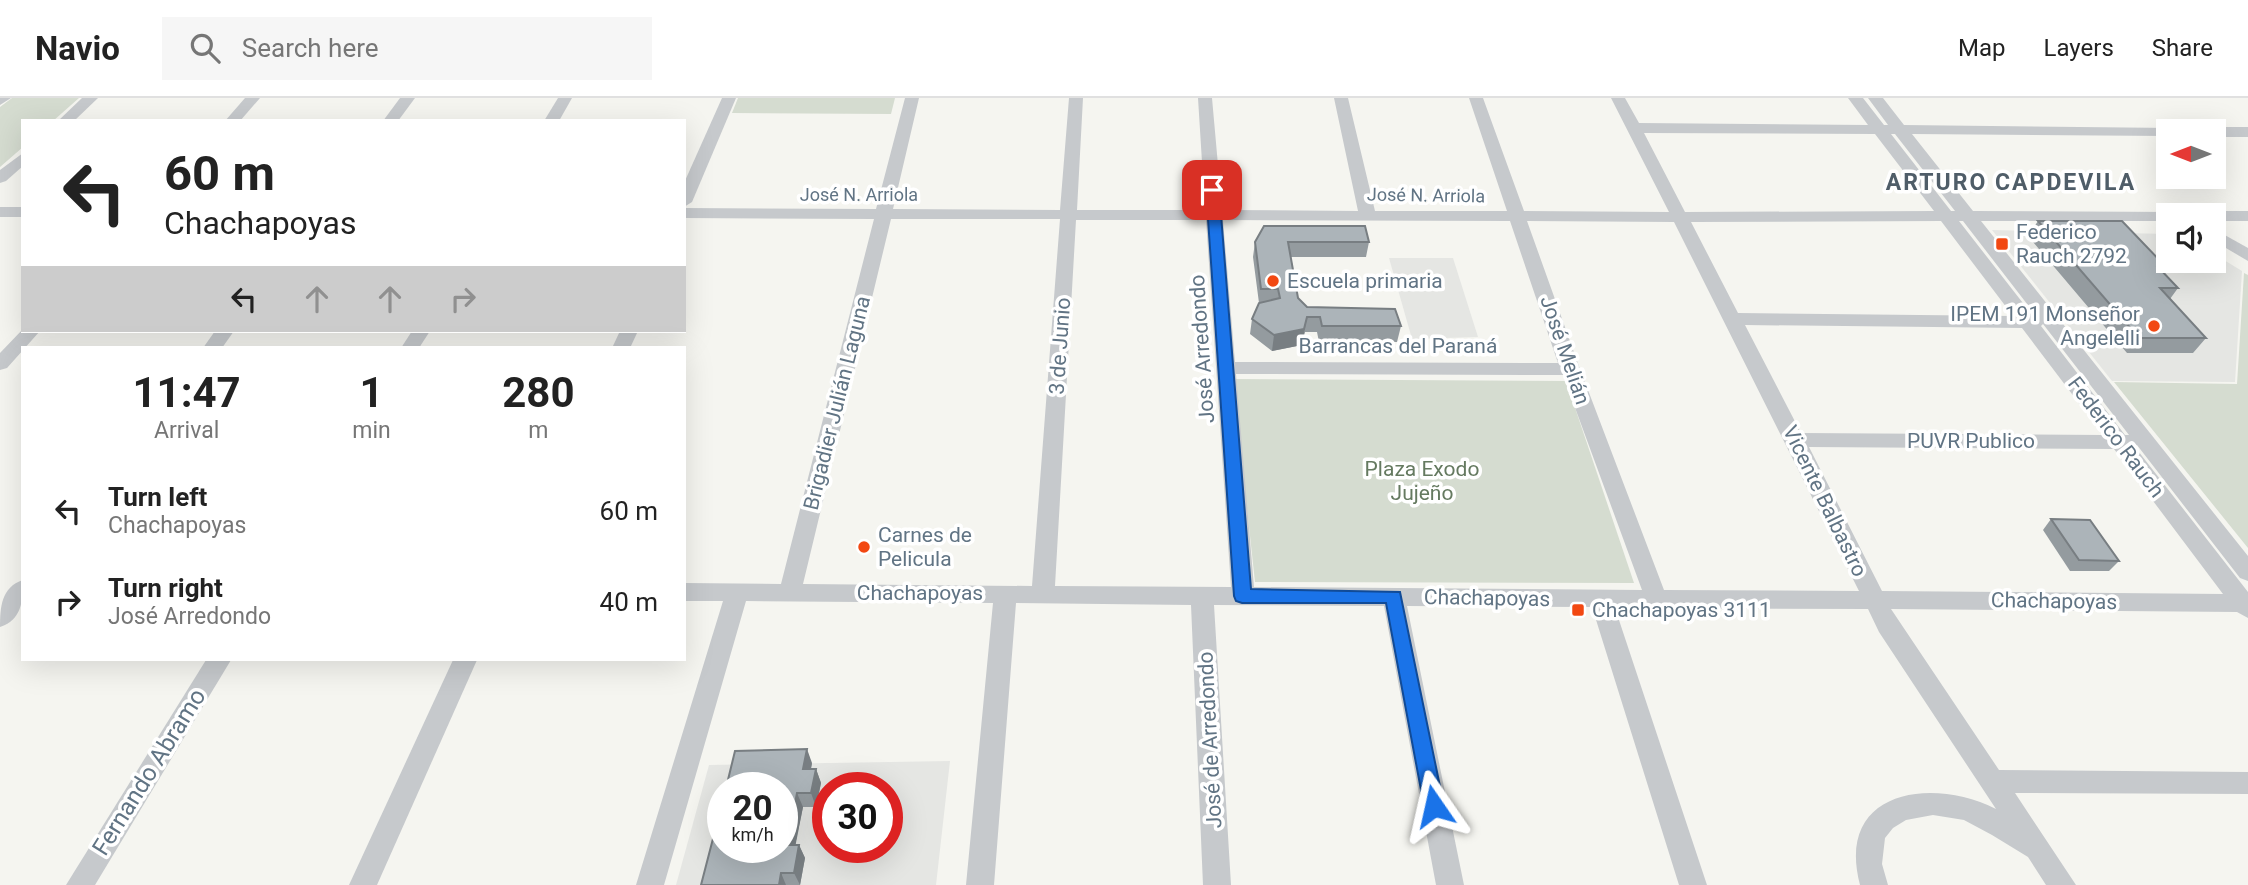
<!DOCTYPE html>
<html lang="en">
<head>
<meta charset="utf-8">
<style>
  body { margin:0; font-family:Roboto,sans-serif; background:#f6f6f6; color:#222; height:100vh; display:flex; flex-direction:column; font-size:26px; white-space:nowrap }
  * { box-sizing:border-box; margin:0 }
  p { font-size:23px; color:#767676 }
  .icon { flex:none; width:38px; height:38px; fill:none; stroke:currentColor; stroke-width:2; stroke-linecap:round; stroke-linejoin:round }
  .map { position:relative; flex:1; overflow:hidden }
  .panel { position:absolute; left:21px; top:248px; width:665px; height:315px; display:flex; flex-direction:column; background:#fff; border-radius:0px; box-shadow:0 7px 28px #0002 }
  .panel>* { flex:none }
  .guide { position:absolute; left:21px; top:21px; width:665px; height:214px; border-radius:0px; box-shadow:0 7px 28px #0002; background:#fff; color:#222; overflow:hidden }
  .needle { width:46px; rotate:270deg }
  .controls { position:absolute; left:2156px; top:21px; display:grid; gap:14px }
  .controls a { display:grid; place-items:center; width:70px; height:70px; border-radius:0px; background:#fff; box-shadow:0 7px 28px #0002; font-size:35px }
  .speed { position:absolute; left:707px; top:674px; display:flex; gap:14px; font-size:35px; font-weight:700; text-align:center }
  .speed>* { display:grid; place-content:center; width:91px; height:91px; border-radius:50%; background:#fff; box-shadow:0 7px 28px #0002; line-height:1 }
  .speed small { font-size:18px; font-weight:400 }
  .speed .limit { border:10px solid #d22; background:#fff; color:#111 }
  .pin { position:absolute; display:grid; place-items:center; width:60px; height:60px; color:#fff; margin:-30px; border-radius:14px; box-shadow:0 4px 10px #0006 }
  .me { position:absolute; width:77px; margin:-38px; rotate:349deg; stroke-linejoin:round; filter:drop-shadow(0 0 5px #0008) }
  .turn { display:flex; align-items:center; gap:24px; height:147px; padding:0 28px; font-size:32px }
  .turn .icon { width:91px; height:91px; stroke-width:2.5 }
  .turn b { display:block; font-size:49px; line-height:60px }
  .lanes { display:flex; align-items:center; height:66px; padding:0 28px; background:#0003; justify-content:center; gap:35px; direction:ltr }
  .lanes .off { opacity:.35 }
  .eta { display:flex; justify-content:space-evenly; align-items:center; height:119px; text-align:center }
  .eta b { font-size:42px; font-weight:700; line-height:49px }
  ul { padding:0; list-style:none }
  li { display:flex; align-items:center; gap:21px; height:91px; padding:0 28px }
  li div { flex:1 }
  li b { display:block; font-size:26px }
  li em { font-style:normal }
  header { display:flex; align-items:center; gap:42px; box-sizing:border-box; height:98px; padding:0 35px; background:#fff; border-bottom:2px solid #e0e0e0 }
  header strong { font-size:33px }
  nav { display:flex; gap:38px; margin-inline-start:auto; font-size:24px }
  .search { width:490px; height:63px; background:#f6f6f6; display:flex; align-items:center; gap:18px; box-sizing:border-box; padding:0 24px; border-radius:0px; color:#767676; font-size:26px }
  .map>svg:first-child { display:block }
  .built { fill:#e5e6e3; fill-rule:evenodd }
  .green { fill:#d5dcd0 }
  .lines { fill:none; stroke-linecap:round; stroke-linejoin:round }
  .street { fill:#c6c9cc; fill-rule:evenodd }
  .wall { fill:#949b9f }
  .shaded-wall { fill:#787e82 }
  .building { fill:#acb4b9; stroke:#787e82; stroke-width:2 }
  .route { fill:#1a73e8; stroke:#114b97; stroke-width:2 }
  .poi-dot { fill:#f24812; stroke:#fff; stroke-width:2.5 }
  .labels { text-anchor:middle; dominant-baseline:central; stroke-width:7; stroke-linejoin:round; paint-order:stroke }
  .far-street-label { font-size:18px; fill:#617484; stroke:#fff }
  .poi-label { font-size:21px; fill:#617484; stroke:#fff; text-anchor:start }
  .street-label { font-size:21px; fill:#617484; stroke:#fff }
  .park-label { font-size:21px; fill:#657a60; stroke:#fff }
  .far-district-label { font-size:23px; font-weight:bold; letter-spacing:2px; fill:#4f5d68; stroke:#fff }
  .near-street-label { font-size:24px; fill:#617484; stroke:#fff }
</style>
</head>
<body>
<header>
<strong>Navio</strong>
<div class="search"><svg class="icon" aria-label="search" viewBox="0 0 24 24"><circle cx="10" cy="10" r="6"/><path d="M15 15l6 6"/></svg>Search here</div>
<nav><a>Map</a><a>Layers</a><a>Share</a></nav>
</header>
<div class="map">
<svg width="2248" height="787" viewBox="0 0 2248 787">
  <rect width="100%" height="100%" fill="#f5f5f0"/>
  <g class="built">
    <polygon points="1992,132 2168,136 2168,163 2214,163 2214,156 2242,173 2235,284 2112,283"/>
    <polygon points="1389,160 1453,160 1478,239 1412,241"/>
    <path d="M950,663L936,787H676L709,667ZM723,690H782V749H723ZM828,690H887V749H828Z"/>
  </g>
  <g class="green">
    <polygon points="12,0 79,0 53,23 23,23 23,49 0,69 0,9"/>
    <polygon points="738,0 895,0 891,16 732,15"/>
    <polygon points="2244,175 2248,177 2248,450 2114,284 2237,286"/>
    <polygon points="1233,281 1566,283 1634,485 1255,484"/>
  </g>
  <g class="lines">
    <g class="street">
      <polygon points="0,0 11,0 0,7"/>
      <polygon points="82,0 98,0 74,23 58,23"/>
      <polygon points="245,0 260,0 240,23 225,23"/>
      <polygon points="400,0 415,0 398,23 383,23"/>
      <polygon points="558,0 572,0 559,23 544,23"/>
      <polygon points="722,0 736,0 692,104 684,109 684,85"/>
      <path d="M905,0H919L893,111L1060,112L1069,0H1083L1077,112H1205L1198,0H1212L1222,112L1358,113L1334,0H1348L1375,113H1507L1469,0H1483L1524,113L1669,114L1611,0H1625L1639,25L1868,27L1848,0H1863L1884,27H1888L1868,0H1883L1904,27L2173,30L2176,33H2168V38L1912,36L1973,113L2174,114L2176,117H2168V123H1981L2248,458V483L2240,480L2137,347L2135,349L2248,494V520L2237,514L1891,511L1999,672L2248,674V696L2015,695L2076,787H2046L2028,759L1992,737L1964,722L1933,717L1906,722L1893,730L1885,740L1882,766L1888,787H1860C1835,693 1930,678 1996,711L1879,534L1868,511L1615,510L1707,787H1679L1592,509L1407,508L1464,787H1436L1384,508L1214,507L1231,787H1203L1191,507L1016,505L994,787H966L993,505L746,503L664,787H636L723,503H684V485L781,486L874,121L684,120V110L876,111ZM1644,35L1875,36L1934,113L1685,114ZM1891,36H1895L1955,113H1951ZM891,121H1060L1032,488L803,486ZM1076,122H1206L1231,489L1055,488ZM1223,122L1510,123L1558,265L1235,264ZM1527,123L1674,124L1859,493L1664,492L1580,271ZM1941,123L2013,218L1738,215L1691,124ZM1959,123H1963L2037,219L2033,218ZM2043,226L2129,337H2125L2041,228ZM1745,227L2022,230L2103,337L1801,335ZM1236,276L1563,277L1642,492L1254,489ZM1809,349L2114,351L2223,496L1882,493Z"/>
      <polygon points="2214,29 2248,29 2248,39 2214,39 2214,33 2207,33"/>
      <polygon points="23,55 23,68 6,83 0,85 0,72"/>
      <rect x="0" y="109" width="23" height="10"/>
      <polygon points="2214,113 2248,113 2248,123 2214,123 2214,117 2206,117"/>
      <polygon points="2214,131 2248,150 2248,163 2214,143"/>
      <polygon points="23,231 23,233 40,233 7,270 0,272 0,255"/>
      <polygon points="215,233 234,233 222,250 203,250"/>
      <polygon points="412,233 430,233 419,250 401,250"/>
      <polygon points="620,233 638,233 630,250 612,250"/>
      <path d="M23,482C23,502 22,522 0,529C0,510 1,489 23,482Z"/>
      <polygon points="206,562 231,562 95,787 66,787"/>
      <polygon points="453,562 477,562 377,787 349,787"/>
    </g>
  </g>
  <g class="wall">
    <polygon points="2038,123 2166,169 2163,174 2178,190 2170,201 2206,240 2193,255 2127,255 2028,138"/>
    <polygon points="1255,144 1369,144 1366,159 1291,159 1298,200 1307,209 1401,228 1397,244 1319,244 1317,234 1305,234 1302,247 1272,253 1250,236 1252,221 1259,205 1253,159"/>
    <polygon points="2051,421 2119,463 2109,473 2070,473 2043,432"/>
    <polygon points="812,665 811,671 816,671 821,685 816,709 803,709 795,747 799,747 805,760 800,787 701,787"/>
  </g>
  <g class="shaded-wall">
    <polygon points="1307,219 1302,247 1272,253 1274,237"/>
    <polygon points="807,651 812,665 808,685 803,671"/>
    <polygon points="816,671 821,685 816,709 811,695"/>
    <polygon points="797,695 803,709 793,760 787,747"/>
    <polygon points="799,747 805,760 800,787 794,775"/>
    <polygon points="781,775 786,787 779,787"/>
  </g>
  <g class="building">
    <polygon points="2038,123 2122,123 2166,169 2158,169 2178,190 2160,190 2206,240 2139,240"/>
    <polygon points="1264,128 1365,128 1369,144 1288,144 1298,200 1307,209 1395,211 1401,228 1322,228 1320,219 1307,219 1304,231 1274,237 1252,221 1259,205 1280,200 1278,191 1261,191 1255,144"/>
    <polygon points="2051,421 2090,422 2119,463 2079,462"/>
    <polygon points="807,651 803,671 816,671 811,695 797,695 787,747 799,747 794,775 781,775 779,787 701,787 723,702 723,749 782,749 782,690 726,690 735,653"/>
  </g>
  <polygon class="route" points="1212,89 1219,92 1251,491 1400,494 1444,708 1441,715 1434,717 1427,715 1424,708 1386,505 1242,505 1236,503 1234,498 1206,92"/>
  <g class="poi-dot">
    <rect x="1995" y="139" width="14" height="14" rx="3.5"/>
    <circle cx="1273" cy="183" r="7"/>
    <circle cx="2154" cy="228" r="7"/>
    <circle cx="864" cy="449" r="7"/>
    <rect x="1571" y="505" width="14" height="14" rx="3.5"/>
  </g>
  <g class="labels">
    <g class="far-street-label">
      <text x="859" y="96">José N. Arriola</text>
      <text transform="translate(1426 97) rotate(1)">José N. Arriola</text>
    </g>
    <g class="poi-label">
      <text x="2016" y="134">Federico<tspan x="2016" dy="24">Rauch 2792</tspan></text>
      <text x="1287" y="183">Escuela primaria</text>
      <text x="2140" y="216" text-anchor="end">IPEM 191 Monseñor<tspan x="2140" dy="24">Angelelli</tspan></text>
      <text x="878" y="437">Carnes de<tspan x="878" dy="24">Pelicula</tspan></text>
      <text x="1592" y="512">Chachapoyas 3111</text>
    </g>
    <g class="street-label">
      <text transform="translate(1060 248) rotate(-86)">3 de Junio</text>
      <text x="1398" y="248">Barrancas del Paraná</text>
      <text transform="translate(1202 251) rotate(-94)">José Arredondo</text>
      <text transform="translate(1565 252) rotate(71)">José Melián</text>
      <text transform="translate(837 305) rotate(-76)">Brigadier Julián Laguna</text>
      <text transform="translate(2116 339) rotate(53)">Federico Rauch</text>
      <text x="1971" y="343">PUVR Publico</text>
      <text transform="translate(1825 403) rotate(64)">Vicente Balbastro</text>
      <text x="920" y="495">Chachapoyas</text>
      <text transform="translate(1487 500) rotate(1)">Chachapoyas</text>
      <text transform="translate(2054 503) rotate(1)">Chachapoyas</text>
      <text transform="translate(1210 642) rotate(-93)">José de Arredondo</text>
    </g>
    <g class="park-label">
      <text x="1422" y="371">Plaza Exodo<tspan x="1422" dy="24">Jujeño</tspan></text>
    </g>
    <g class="far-district-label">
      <text x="2011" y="84">ARTURO CAPDEVILA</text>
    </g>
    <g class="near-street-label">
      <text transform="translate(149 674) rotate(-58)">Fernando Abramo</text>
    </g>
  </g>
</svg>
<div class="controls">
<a><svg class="needle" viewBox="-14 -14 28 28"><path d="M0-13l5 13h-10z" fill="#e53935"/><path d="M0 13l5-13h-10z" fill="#767676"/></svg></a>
<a><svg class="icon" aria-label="sound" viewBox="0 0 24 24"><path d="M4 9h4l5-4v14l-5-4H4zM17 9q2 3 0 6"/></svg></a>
</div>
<div class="speed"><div>20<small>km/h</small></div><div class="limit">30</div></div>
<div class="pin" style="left:1212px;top:92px;background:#d93025"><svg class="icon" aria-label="arrive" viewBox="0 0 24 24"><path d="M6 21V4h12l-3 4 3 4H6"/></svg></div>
<svg class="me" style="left:1434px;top:708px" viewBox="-20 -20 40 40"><path d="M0-17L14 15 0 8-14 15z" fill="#1a73e8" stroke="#fff" stroke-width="4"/></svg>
<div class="guide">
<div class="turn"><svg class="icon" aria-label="left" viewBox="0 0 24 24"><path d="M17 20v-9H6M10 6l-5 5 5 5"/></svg><div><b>60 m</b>Chachapoyas</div></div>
<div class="lanes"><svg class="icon" aria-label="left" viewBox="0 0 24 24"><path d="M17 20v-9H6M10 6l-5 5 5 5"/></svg><svg class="icon off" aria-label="ahead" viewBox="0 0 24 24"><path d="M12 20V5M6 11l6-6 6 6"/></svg><svg class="icon off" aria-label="ahead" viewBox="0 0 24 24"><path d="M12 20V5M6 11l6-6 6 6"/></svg><svg class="icon off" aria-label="right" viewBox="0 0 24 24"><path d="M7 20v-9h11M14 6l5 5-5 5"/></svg></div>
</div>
<section class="panel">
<div class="eta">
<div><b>11:47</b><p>Arrival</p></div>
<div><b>1</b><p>min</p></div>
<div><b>280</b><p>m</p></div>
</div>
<ul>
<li><svg class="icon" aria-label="left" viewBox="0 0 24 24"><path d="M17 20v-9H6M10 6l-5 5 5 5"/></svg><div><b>Turn left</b><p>Chachapoyas</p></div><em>60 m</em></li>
<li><svg class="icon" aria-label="right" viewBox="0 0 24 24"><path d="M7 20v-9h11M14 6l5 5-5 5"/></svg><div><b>Turn right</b><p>José Arredondo</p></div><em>40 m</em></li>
</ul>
</section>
</div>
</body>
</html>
